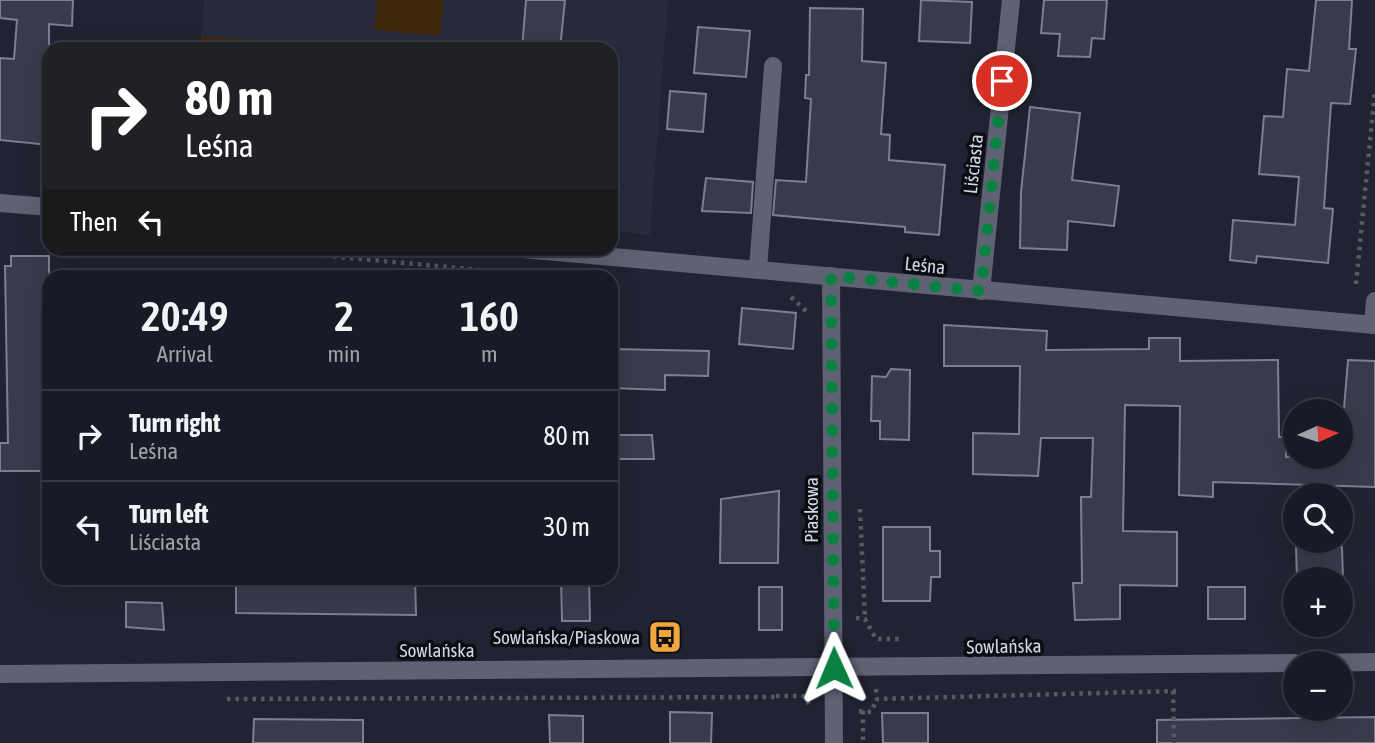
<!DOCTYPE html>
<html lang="en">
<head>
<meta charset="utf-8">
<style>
  body { margin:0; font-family:"Asap Condensed",sans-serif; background:#252732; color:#f1f3f6; height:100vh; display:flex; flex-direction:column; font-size:26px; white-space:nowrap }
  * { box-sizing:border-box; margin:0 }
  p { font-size:23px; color:#9fa1a7 }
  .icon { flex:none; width:38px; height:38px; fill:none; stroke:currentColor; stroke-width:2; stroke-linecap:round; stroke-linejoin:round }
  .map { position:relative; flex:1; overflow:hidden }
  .details { position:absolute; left:42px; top:270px; width:576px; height:315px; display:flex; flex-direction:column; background:#181a25; border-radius:21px; box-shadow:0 7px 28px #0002,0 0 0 2px #363842 }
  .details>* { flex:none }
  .banner { position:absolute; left:42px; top:42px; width:576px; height:214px; border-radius:21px; box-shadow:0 7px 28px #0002,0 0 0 2px #363842; background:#202124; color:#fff; overflow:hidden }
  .needle { width:46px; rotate:87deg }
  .fabs { position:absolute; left:1283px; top:399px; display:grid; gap:14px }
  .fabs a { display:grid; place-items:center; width:70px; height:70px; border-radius:50%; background:#181a25; box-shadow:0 7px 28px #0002,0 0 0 2px #363842; font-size:35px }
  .pin { position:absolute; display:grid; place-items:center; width:60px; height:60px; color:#fff; margin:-30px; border:4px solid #fff; border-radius:50%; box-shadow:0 2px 7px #0007 }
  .me { position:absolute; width:77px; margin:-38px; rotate:359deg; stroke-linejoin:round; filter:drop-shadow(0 0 5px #0008) }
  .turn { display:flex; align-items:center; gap:24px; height:147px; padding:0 28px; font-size:32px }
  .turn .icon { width:91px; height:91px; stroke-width:2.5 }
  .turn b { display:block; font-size:49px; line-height:60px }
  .then { display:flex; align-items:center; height:66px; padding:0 28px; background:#0003; gap:14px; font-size:26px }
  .eta { display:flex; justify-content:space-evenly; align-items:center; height:119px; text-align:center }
  .eta b { font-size:42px; font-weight:600; line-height:49px }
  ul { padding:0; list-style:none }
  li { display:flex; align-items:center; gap:21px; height:91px; padding:0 28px; border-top:2px solid #363842 }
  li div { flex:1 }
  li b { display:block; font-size:26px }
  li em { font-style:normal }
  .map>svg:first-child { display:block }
  .built { fill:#282a3e }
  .green { fill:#3e290d }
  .building { fill:#383b4b; stroke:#7b7f91; stroke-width:2 }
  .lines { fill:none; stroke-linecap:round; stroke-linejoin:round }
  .path { stroke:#575a66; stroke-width:4.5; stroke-dasharray:3.5 5; stroke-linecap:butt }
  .minor { stroke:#5e6273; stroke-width:18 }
  .route { stroke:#0b8043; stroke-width:12; stroke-dasharray:0 21.6 }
  .labels { text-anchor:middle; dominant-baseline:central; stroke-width:7; stroke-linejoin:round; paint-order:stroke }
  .street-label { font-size:19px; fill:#d4d6e0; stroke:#0b0d13 }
  .poi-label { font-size:19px; fill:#d4d6e0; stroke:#0b0d13; text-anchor:end }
</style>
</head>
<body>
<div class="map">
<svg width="1375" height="743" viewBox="0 0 1375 743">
  <rect width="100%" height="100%" fill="#202331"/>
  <polygon class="built" points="204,0 668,0 650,235 611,231 611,49 200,49"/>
  <g class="green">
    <polygon points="377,0 444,0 440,36 374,30"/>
    <polygon points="201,36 309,44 309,49 200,49"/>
  </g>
  <g class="building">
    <polygon points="0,0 73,0 72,26 49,24 49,145 0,140 0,58 14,59 17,20 0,18"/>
    <polygon points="526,0 565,0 560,49 522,49"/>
    <polygon points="921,0 972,2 970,43 919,41"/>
    <polygon points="1044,0 1107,0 1104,39 1092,38 1090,57 1058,56 1060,34 1041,33"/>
    <polygon points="1316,0 1352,0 1349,49 1356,49 1350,104 1331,103 1324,208 1333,209 1328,263 1257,256 1256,263 1230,260 1233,220 1295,225 1299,177 1259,174 1264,116 1283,117 1287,69 1309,71"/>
    <polygon points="810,8 863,9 862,61 886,63 881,134 890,135 889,160 945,165 939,235 905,232 905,227 773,215 776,180 806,182 811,99 805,98 806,75 809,75"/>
    <polygon points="698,27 750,31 746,77 694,73"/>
    <polygon points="670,91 706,94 703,132 667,129"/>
    <polygon points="1030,107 1080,113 1072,180 1119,186 1114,226 1068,221 1067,250 1020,248 1021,192"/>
    <polygon points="706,178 753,182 751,213 702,211"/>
    <polygon points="11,256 49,256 49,471 0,471 0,443 8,443 5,266 11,266"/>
    <polygon points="742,308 796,313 793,349 739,344"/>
    <polygon points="944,325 1047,331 1046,350 1149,349 1149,338 1180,338 1180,361 1278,360 1279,437 1286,437 1286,457 1340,457 1348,360 1375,361 1375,487 1213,482 1213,497 1179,495 1180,406 1125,405 1123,531 1177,532 1177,586 1120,585 1120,619 1075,620 1073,583 1082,583 1081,497 1091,497 1093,438 1041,438 1038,476 973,474 973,433 1019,434 1020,366 944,366"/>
    <polygon points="611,349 709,351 708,376 665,375 665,390 611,388"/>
    <polygon points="891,369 910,370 909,440 880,439 880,421 871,421 872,376 886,377"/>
    <polygon points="616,435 652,435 654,459 616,459"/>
    <polygon points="779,491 778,563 720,563 721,499"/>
    <polygon points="883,527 930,527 930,551 940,551 940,577 931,577 930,601 883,601"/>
    <polygon points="1296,547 1342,547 1343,579 1297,579"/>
    <polygon points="236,578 276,584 276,578 415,578 416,615 236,613"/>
    <polygon points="561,578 589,578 590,621 562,621"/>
    <rect x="759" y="587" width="23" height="43"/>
    <rect x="1208" y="587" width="37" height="32"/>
    <polygon points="126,602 162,603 164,630 126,627"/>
    <polygon points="670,712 712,713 711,743 670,743"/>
    <polygon points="882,713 928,713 928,743 883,743"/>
    <polygon points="549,715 583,716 583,743 550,743"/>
    <polygon points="1375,717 1375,743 1157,743 1157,720"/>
    <polygon points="254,719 363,720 363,743 253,743"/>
  </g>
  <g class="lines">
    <g class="path">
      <polyline points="240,248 503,272"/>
      <polyline points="1356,284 1375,90"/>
      <polyline points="791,297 807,312"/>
      <polyline points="860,509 865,619"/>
      <polyline points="856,618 865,619 876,639 902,639"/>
      <polyline points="876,689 877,699 1176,691"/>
      <polyline points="1173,691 1174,743"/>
      <polyline points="776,696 803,696 809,704"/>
      <polyline points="227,699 776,697"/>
      <polyline points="859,711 871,712 877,699"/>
      <polyline points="863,711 863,743"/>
    </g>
    <g class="minor">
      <polyline points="0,203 49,207"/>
      <polyline points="512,248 1375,325"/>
      <polyline points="758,270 773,66"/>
      <polyline points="831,276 834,743"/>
      <polyline points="981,291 1011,0"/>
      <polyline points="1373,325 1375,301"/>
      <polyline points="1304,663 1375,662"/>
      <polyline points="0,674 1295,663"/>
    </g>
  </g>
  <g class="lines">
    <polyline class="route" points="834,668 831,276 981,291 1002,81"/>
  </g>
  <defs>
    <symbol id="bus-square" viewBox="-11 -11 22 22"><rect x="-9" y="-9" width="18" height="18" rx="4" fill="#f1a63f" stroke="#0b0d13"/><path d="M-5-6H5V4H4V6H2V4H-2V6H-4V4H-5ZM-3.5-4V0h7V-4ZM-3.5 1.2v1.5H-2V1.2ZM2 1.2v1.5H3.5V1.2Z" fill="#111"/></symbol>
  </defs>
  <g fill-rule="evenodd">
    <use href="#bus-square" x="646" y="618" width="38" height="38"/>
  </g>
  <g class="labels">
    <g class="street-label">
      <text transform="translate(973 164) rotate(-84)">Liściasta</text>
      <text transform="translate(925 265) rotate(6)">Leśna</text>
      <text transform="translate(811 510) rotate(-90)">Piaskowa</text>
      <text transform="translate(1004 646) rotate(-1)">Sowlańska</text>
      <text x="437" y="650">Sowlańska</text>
    </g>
    <g class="poi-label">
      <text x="640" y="637">Sowlańska/Piaskowa</text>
    </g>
  </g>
</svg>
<div class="fabs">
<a><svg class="needle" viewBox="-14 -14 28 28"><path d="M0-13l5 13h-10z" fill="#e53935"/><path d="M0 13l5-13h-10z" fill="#9fa1a7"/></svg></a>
<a><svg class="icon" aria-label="search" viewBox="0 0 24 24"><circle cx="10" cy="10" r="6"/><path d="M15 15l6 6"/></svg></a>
<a>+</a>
<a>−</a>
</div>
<div class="pin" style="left:1002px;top:81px;background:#d93025"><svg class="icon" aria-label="arrive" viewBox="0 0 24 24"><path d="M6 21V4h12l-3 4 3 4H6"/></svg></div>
<svg class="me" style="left:834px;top:668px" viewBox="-20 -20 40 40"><path d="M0-17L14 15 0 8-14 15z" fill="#0b8043" stroke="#fff" stroke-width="4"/></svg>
<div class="banner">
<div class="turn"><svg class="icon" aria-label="right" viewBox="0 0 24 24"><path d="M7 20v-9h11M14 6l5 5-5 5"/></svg><div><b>80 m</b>Leśna</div></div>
<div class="then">Then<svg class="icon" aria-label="left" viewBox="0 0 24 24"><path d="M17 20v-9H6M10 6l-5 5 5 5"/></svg></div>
</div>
<section class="details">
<div class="eta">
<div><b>20:49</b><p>Arrival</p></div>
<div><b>2</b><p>min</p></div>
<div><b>160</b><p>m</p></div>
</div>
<ul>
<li><svg class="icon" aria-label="right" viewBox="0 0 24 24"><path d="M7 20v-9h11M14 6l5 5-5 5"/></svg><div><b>Turn right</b><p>Leśna</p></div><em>80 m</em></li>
<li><svg class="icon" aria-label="left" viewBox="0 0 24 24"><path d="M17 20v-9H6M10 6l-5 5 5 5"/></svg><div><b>Turn left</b><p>Liściasta</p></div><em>30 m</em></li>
</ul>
</section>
</div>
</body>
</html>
